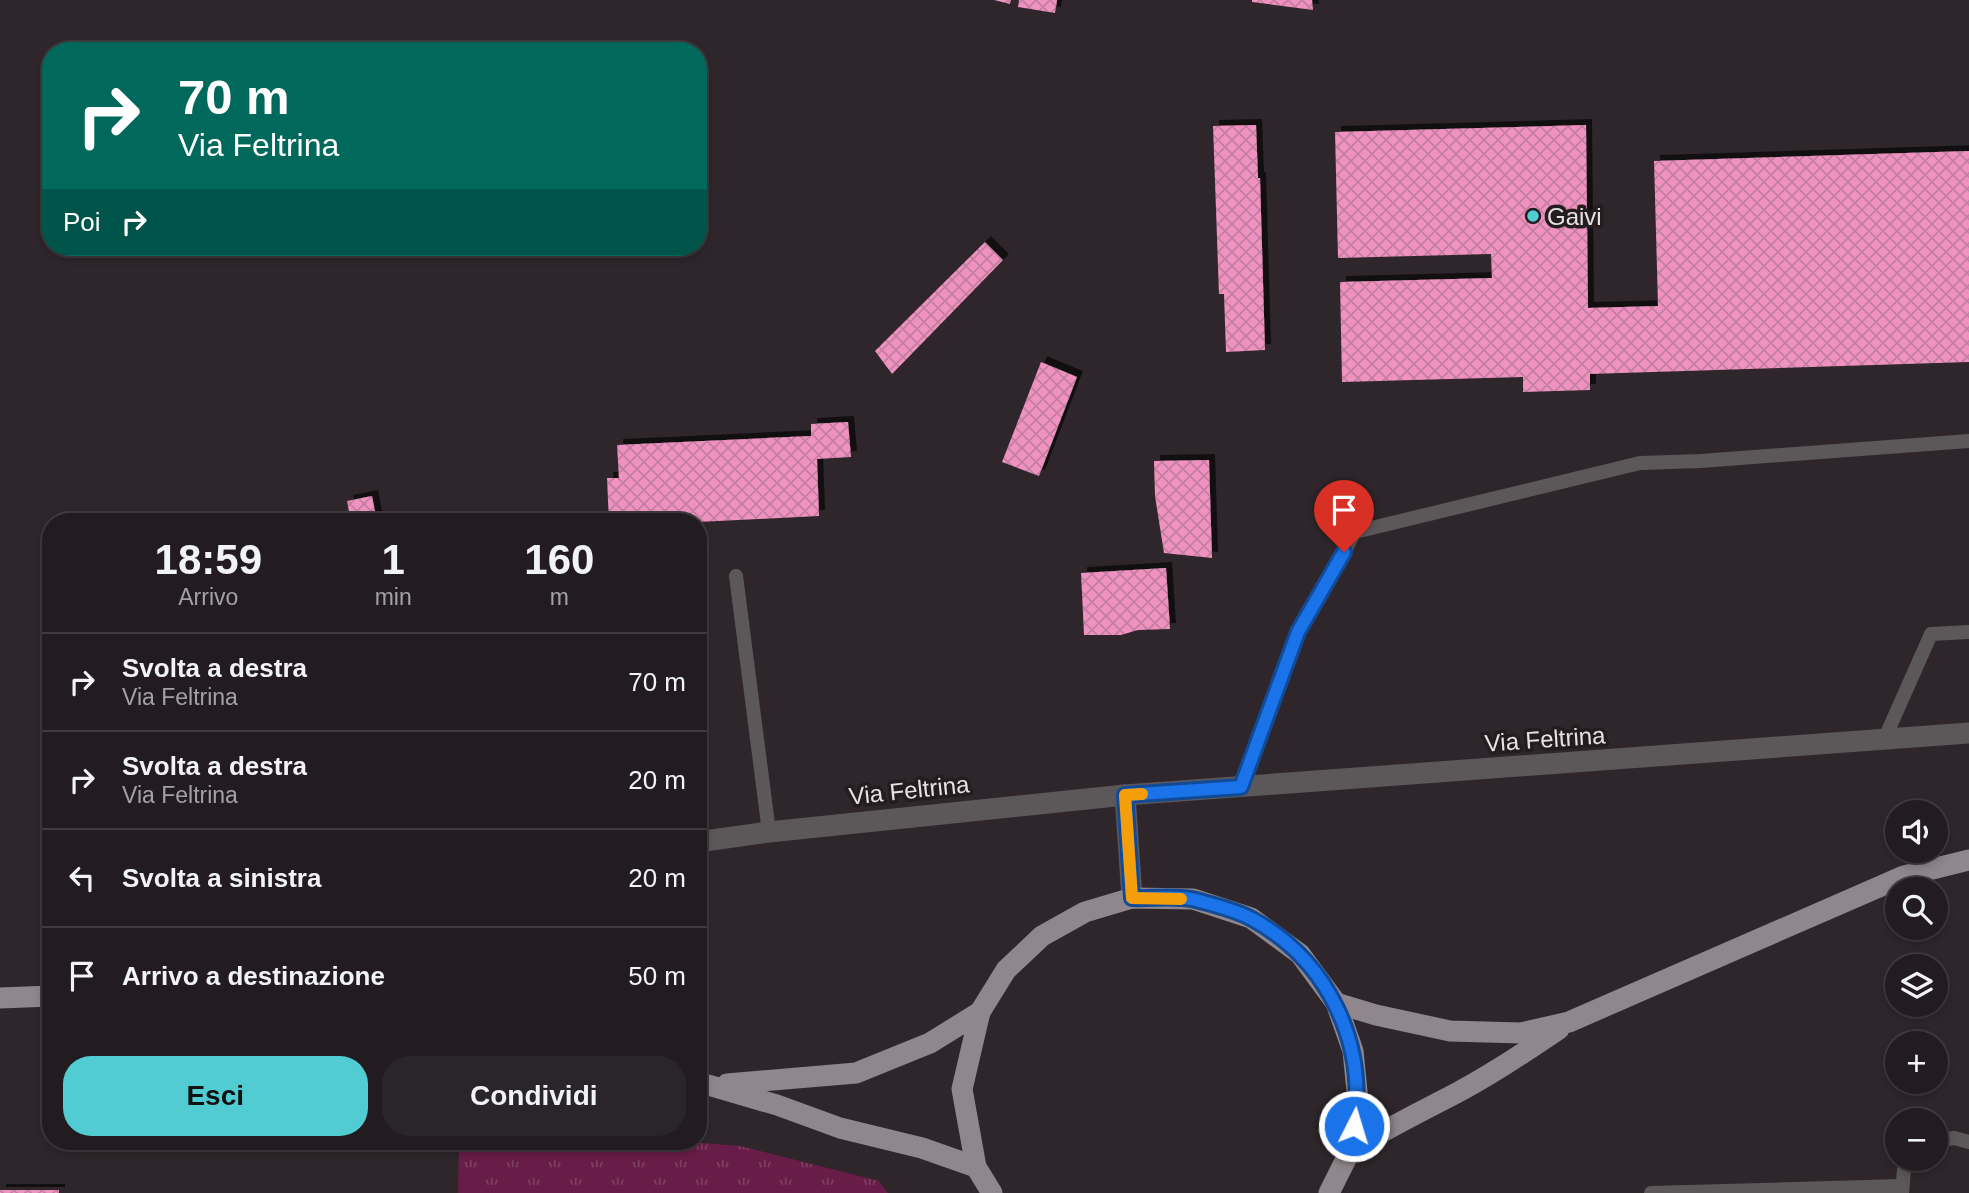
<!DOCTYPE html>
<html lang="it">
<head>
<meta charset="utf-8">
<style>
  body { margin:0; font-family:Helvetica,sans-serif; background:#2a2529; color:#f1f3f6; height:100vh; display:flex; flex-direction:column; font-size:26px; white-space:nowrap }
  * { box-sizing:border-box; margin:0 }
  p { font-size:23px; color:#a2a1a5 }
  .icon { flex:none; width:38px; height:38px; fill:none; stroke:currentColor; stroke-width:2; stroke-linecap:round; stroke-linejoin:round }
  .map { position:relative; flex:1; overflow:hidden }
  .side { position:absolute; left:42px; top:513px; width:665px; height:637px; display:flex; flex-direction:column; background:#221c20; border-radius:28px; box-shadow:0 4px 10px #0003,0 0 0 2px #3f3a3e }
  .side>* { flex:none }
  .guide { position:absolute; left:42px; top:42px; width:665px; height:214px; border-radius:28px; box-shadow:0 4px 10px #0003,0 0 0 2px #3f3a3e; background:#00695c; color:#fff; overflow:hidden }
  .controls { position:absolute; left:1885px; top:800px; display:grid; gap:14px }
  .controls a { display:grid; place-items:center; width:63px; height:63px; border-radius:50%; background:#221c20; box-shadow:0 4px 10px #0003,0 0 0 2px #3f3a3e; font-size:35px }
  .pin { position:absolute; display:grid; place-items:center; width:60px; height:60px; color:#fff; margin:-72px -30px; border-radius:50% 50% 50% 0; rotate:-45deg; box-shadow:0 0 7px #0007 }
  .pin .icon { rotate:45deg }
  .me { position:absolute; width:77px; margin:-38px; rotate:5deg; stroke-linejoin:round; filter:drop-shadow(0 0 5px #0008) }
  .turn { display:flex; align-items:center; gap:24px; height:147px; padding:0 21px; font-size:32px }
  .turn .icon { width:91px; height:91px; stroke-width:2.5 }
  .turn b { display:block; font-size:49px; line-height:60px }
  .then { display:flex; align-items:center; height:66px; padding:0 21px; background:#0003; gap:14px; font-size:26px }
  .eta { display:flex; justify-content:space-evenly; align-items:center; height:119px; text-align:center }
  .eta b { font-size:42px; font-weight:800; line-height:49px }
  .primary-button { display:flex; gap:14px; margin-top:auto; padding:14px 21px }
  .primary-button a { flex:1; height:80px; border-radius:28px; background:#51ccd2; color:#111; font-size:28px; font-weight:800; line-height:80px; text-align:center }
  .primary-button a+a { background:#2a2529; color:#f1f3f6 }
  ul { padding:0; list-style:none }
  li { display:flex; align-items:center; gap:21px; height:98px; padding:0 21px; border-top:2px solid #3f3a3e }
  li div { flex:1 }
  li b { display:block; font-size:26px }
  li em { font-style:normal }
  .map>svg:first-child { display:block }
  .grass { fill:url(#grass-tufts) }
  .building { fill:url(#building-cross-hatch); filter:url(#shadow) }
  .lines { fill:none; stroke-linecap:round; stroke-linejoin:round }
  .lane { stroke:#5c585a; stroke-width:14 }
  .street { stroke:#5c585a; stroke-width:21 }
  .primary { stroke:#8f878b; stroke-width:21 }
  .route-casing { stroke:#114b97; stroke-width:18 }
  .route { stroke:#1a73e8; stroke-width:12 }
  .slow { stroke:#f59e0b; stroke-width:12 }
  .poi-dot { fill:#51ccd2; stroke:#241d20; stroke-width:2.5 }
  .labels { text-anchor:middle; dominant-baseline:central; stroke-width:7; stroke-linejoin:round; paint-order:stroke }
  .poi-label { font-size:24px; fill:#e7e1e4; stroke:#241d20; text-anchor:start }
  .street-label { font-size:24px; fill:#e7e1e4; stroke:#241d20 }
</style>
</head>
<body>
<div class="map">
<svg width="1969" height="1193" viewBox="0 0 1969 1193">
  <defs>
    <pattern id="grass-tufts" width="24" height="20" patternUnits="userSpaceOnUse" patternTransform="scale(1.75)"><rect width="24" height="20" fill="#681d48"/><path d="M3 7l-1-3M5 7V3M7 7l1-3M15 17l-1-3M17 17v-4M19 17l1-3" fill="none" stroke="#7e3e62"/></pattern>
    <pattern id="building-cross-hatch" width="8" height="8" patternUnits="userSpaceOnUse" patternTransform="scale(1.75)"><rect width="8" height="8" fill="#ef92c0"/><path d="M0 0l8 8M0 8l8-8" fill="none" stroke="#c47ea1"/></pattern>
    <filter id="shadow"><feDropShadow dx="6" dy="-6" stdDeviation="0" flood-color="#0009"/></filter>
  </defs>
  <rect width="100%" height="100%" fill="#2e262a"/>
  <polygon class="grass" points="459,1141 675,1141 740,1146 879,1181 888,1193 458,1193"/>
  <g class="building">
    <polygon points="994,0 1011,0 1010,4"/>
    <polygon points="1019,0 1057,0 1055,13 1018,7"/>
    <polygon points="1252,0 1312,0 1313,10 1252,2"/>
    <polygon points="1256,125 1258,178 1260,178 1265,350 1226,352 1224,294 1219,294 1213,126"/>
    <polygon points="1586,125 1588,308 1658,306 1654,161 1969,151 1969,362 1590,374 1590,390 1523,392 1523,377 1342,382 1340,282 1492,278 1491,254 1338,258 1335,132"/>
    <polygon points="985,242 1003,260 892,374 875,351"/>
    <polygon points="1041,362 1077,377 1039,476 1002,462"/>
    <polygon points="848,422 851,457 817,459 819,516 698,522 609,522 607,478 619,478 617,445 811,436 811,424"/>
    <polygon points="1209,460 1212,558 1164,553 1155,496 1154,461"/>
    <polygon points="372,496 377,522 351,522 347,501"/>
    <polygon points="1166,568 1170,629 1138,630 1121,635 1084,635 1081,573"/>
    <rect x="0" y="1190" width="59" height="3"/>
  </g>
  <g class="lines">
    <g class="lane">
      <polyline points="736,576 769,832"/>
      <polyline points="1884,740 1931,634 1969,632"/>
      <polyline points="1241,787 1298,633 1355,532 1640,463 1701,461 1969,441"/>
      <polyline points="1936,1141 1954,1138 1969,1142"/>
      <polyline points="1651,1193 1901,1186"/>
      <polyline points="1902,1193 1904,1170 1911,1158"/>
    </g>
    <g class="street">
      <polyline points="1125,795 1132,898"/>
      <polyline points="698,842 769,832 1125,795 1969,733"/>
    </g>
    <g class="primary">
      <polyline points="0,998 51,996"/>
      <polyline points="1336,1003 1376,1015 1450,1031 1521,1033 1569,1022 1904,876 1969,860"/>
      <polyline points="698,1082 777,1105 840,1128 922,1148 976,1167"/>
      <polyline points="727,1084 856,1073 930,1043 980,1012"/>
      <path d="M1350,1151C1382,1131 1414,1115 1447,1098C1486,1078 1522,1054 1559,1029"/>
      <polyline points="992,1193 976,1167 962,1089 980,1012 1006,970 1042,936 1085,912 1132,898 1193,899 1251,918 1300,954 1336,1003 1353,1051 1358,1101 1350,1151 1329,1193"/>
    </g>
  </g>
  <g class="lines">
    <defs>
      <path id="route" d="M1344,552L1298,632L1241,787L1125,795L1132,898C1152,899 1177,895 1196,900C1214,905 1236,910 1252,919C1327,960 1367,1042 1354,1126"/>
    </defs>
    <use href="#route" class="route-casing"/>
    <use href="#route" class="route"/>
    <polyline class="slow" points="1142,794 1125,795 1132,898 1181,899"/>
  </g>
  <circle class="poi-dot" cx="1533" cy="216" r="7"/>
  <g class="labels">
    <g class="poi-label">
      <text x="1547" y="216">Gaivi</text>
    </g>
    <g class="street-label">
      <text transform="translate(1545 739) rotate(-4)">Via Feltrina</text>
      <text transform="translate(909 790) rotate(-6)">Via Feltrina</text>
    </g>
  </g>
</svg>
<div class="controls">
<a><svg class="icon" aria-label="sound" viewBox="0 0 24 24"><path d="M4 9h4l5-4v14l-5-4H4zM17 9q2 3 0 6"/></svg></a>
<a><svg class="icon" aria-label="search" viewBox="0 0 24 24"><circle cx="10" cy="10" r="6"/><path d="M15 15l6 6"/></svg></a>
<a><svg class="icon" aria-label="layers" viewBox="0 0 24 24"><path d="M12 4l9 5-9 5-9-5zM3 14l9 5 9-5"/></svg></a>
<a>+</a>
<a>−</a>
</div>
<div class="pin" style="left:1344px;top:552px;background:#d93025"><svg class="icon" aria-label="arrive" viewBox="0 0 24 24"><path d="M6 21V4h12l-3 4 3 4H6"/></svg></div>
<svg class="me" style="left:1354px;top:1126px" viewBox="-20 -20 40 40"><circle r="17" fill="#1a73e8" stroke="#fff" stroke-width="3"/><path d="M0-11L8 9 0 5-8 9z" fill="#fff"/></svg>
<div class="guide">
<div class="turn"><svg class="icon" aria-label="right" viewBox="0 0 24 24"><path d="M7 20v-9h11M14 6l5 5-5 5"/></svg><div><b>70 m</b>Via Feltrina</div></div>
<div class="then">Poi<svg class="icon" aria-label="right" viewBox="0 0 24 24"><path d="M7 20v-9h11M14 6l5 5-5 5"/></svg></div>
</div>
<section class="side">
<div class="eta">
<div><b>18:59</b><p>Arrivo</p></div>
<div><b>1</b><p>min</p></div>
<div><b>160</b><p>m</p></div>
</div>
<ul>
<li><svg class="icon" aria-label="right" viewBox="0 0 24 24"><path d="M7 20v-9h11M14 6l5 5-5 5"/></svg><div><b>Svolta a destra</b><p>Via Feltrina</p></div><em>70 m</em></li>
<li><svg class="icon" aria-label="right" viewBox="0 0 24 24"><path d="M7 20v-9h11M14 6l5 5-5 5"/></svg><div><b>Svolta a destra</b><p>Via Feltrina</p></div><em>20 m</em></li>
<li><svg class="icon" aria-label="left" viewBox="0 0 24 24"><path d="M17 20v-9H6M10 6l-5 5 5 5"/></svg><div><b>Svolta a sinistra</b></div><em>20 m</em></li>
<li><svg class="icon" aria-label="arrive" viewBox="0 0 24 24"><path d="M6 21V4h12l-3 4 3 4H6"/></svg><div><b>Arrivo a destinazione</b></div><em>50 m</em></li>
</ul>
<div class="primary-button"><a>Esci</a><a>Condividi</a></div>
</section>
</div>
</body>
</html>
